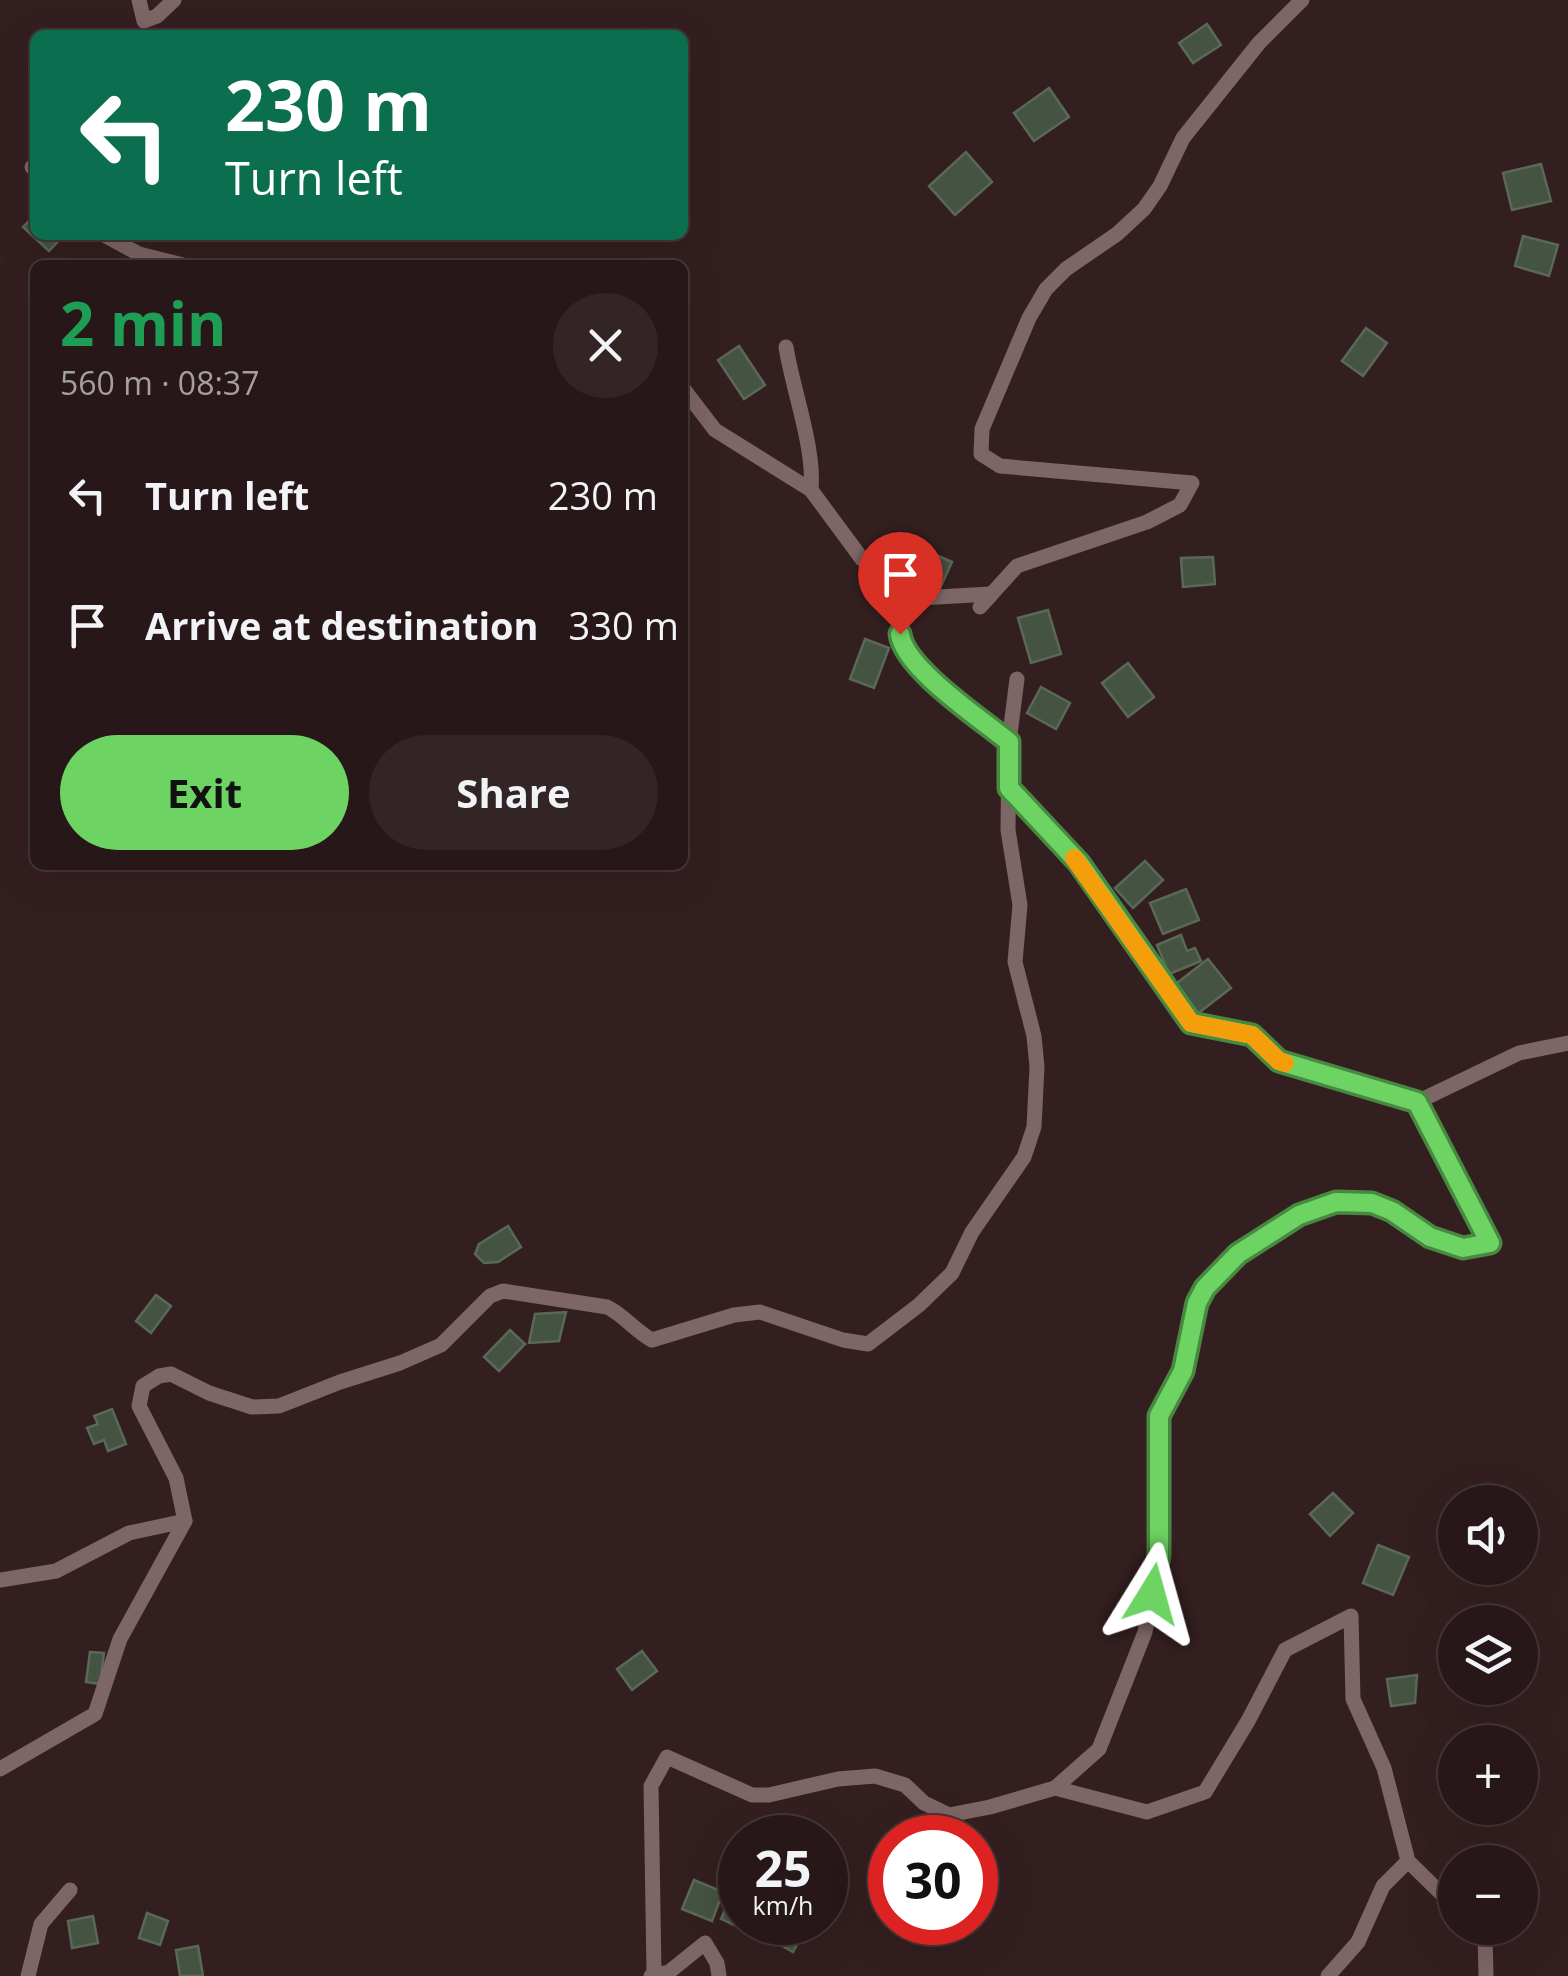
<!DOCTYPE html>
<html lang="en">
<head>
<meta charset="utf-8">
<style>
  body { margin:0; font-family:"Open Sans",sans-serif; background:#332425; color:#f1f3f6; height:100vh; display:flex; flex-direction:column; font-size:38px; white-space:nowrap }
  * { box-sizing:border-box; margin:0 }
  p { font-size:32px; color:#a49fa2 }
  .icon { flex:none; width:55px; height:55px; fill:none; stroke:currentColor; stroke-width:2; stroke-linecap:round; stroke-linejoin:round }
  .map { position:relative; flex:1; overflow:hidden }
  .sheet { position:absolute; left:30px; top:260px; width:658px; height:610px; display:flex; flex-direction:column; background:#271718; border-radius:15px; box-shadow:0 10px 40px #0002,0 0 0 2px #433637 }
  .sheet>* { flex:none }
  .top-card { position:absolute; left:30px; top:30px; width:658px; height:210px; border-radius:15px; box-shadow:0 10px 40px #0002,0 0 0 2px #433637; background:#0b6e4f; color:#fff; overflow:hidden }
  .tools { position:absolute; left:1438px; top:1485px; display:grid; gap:20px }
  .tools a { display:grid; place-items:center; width:100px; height:100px; border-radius:50%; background:#271718; box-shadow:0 10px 40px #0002,0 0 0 2px #433637; font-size:50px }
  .speed { position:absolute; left:718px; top:1815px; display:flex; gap:20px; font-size:50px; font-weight:700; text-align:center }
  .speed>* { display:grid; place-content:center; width:130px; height:130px; border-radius:50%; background:#271718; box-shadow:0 10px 40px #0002,0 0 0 2px #433637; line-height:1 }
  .speed small { font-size:25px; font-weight:400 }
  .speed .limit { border:15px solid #d22; background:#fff; color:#111 }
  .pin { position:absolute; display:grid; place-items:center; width:85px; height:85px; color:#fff; margin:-102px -42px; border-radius:50% 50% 50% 0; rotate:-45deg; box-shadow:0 0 10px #0007 }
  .pin .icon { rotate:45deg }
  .me { position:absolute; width:110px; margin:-55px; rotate:8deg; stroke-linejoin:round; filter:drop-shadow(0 0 8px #0008) }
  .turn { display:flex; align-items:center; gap:35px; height:210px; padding:0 30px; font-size:45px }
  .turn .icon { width:130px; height:130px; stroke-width:2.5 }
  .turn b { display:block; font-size:70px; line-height:85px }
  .round { display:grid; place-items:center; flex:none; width:105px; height:105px; border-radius:52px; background:#332425 }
  .overview { display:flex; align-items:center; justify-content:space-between; height:170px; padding:0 30px }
  h1 { font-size:60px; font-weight:700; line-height:75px; color:#1e9e55 }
  .primary-button { display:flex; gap:20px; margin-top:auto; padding:20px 30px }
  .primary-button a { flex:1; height:115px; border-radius:60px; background:#6dd362; color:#111; font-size:40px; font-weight:700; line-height:115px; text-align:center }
  .primary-button a+a { background:#332425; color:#f1f3f6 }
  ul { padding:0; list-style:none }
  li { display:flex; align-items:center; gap:30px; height:130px; padding:0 30px }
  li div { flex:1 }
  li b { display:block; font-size:38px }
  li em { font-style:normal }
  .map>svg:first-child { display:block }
  .building { fill:#455343; stroke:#596857; stroke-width:2.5 }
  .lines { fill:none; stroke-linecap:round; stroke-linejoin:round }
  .minor { stroke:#7e6566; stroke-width:15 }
  .route-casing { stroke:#478940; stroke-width:25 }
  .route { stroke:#6dd362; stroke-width:18 }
  .slow { stroke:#f59e0b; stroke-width:18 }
</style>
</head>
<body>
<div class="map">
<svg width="1568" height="1976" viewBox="0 0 1568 1976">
  <rect width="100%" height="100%" fill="#341f20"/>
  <g class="building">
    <polygon points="1207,24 1221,45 1193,63 1179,43"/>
    <polygon points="1049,88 1069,117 1034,141 1014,113"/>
    <polygon points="966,152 992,182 955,215 929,186"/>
    <polygon points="1541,164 1551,201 1512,210 1503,173"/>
    <polygon points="35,215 35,235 64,235 49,251 23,227"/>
    <polygon points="1523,236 1558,245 1549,276 1515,266"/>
    <polygon points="1366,328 1387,343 1363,376 1342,361"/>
    <polygon points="739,346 765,385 744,399 718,360"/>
    <polygon points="916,546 952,562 937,595 901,579"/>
    <polygon points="1213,557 1215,584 1183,587 1181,558"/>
    <polygon points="1048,610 1061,654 1031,663 1018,618"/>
    <polygon points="865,639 889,648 874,688 850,679"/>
    <polygon points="1128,663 1154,697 1128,717 1102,683"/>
    <polygon points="1041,687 1070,703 1056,729 1027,713"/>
    <polygon points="1145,861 1163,880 1133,908 1115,888"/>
    <polygon points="1186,889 1199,920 1163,934 1150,903"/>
    <polygon points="1181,935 1187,951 1195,948 1201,961 1169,974 1157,945"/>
    <polygon points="1208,959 1231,988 1196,1015 1173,986"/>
    <polygon points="508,1226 521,1247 498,1262 484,1263 475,1254 479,1244"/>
    <polygon points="156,1295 171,1306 151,1333 136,1321"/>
    <polygon points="566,1312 559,1341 529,1343 535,1314"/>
    <polygon points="510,1330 525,1344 499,1371 484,1357"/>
    <polygon points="112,1409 126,1444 108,1451 104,1440 94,1444 87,1428 98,1424 94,1416"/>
    <polygon points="1333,1493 1353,1513 1330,1536 1310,1514"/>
    <polygon points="1378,1545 1409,1557 1393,1595 1363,1583"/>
    <polygon points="642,1651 657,1671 632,1690 617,1669"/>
    <polygon points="90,1652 104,1653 100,1684 86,1682"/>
    <polygon points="1417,1675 1415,1703 1391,1706 1387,1679"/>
    <polygon points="694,1880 723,1892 712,1921 682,1909"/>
    <polygon points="732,1894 740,1897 740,1922 769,1922 762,1938 721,1919"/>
    <polygon points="147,1913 168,1921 160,1945 139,1938"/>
    <polygon points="93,1916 98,1943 72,1948 68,1921"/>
    <polygon points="779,1922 809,1922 793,1952 770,1939"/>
    <polygon points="198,1946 203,1976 180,1976 176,1950"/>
  </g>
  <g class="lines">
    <g class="minor">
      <polyline points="139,0 144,21 157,16 174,0"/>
      <polyline points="32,167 35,170"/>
      <polyline points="104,235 139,254 183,265"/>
      <path d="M786,347C793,391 815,448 811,490"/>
      <polyline points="682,387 715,430 811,490 862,559 904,583 919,598 991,594"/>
      <polyline points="919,598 901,622 902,646 918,666 1009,742"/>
      <polyline points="980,607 1017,566 1147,522 1180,505 1192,483 1000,466 981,454 982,429 1029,318 1046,289 1066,269 1117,234 1144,209 1160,186 1183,138 1259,43 1302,0"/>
      <polyline points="1009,788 1079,863 1191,1023 1253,1035 1279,1061 1417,1102 1519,1053 1568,1043"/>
      <polyline points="0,1580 56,1571 129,1533 185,1521"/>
      <path d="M0,1769L95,1714L120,1639L185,1521L176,1478L139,1406L143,1386L159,1376L171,1374L209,1393L252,1407L279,1406L340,1382L400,1363L441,1345L490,1296L503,1291L607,1307C624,1315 635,1331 652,1340L734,1315L760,1312L843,1340L868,1344L919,1305L952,1273L972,1232L1024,1157L1034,1127L1037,1067L1034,1036L1015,962L1020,905L1008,830L1009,742L1017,679"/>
      <polyline points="1055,1788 1147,1812 1205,1792 1248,1721 1285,1650 1351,1616 1353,1699 1384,1768 1408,1861 1455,1907"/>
      <polyline points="1477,1928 1485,1935 1486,1976"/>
      <polyline points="654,1973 651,1786 667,1757 752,1795 769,1795 838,1779 875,1776 905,1785 924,1803 949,1815 990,1807 1055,1788 1099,1749 1145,1632 1159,1555 1159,1416 1183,1371 1197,1303 1205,1288 1238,1254 1299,1215 1336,1202 1372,1203 1392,1211 1430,1237 1463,1248 1491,1243 1417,1102"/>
      <polyline points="28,1976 41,1924 70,1890"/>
      <polyline points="651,1976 669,1972 705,1943 717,1963 719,1976"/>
      <polyline points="1328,1976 1358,1942 1383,1886 1408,1861"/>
    </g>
  </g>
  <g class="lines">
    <defs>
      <path id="route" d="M900,634C904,668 981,719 1009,742V788L1079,863L1191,1023L1252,1035L1279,1061L1417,1102L1490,1243L1463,1248L1430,1237L1392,1211L1372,1203L1336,1202L1299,1215L1238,1254L1205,1288L1197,1303L1183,1371L1159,1416V1555L1152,1594"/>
    </defs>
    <use href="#route" class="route-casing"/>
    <use href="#route" class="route"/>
    <polyline class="slow" points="1074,858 1191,1023 1252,1035 1279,1061 1285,1063"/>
  </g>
</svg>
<div class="tools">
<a><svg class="icon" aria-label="sound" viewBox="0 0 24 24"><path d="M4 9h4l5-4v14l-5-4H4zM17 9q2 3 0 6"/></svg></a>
<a><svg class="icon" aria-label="layers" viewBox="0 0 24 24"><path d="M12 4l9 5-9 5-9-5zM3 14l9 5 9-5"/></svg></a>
<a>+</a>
<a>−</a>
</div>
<div class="speed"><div>25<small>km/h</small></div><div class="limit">30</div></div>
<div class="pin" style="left:900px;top:634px;background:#d93025"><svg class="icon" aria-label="arrive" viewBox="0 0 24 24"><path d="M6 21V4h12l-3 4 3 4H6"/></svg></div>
<svg class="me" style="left:1152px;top:1594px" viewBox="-20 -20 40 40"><path d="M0-17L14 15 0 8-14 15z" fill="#6dd362" stroke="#fff" stroke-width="4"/></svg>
<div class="top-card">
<div class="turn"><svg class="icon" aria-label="left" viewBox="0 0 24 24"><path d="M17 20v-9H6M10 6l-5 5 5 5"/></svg><div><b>230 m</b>Turn left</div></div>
</div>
<section class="sheet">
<div class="overview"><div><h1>2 min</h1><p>560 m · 08:37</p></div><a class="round"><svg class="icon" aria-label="close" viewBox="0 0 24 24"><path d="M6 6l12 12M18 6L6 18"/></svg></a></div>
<ul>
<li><svg class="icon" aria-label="left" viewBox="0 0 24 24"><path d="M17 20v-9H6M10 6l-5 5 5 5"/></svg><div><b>Turn left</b></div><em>230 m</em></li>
<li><svg class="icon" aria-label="arrive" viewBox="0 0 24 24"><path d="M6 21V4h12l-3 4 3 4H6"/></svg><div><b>Arrive at destination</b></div><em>330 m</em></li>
</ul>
<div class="primary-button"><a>Exit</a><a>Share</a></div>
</section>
</div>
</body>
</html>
